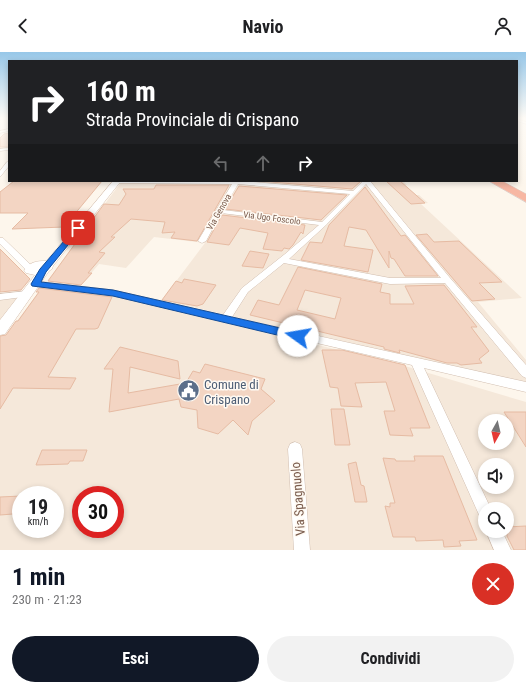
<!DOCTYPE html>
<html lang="it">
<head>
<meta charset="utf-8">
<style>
  body { margin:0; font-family:"Roboto Condensed",sans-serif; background:#f2f2f2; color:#202124; height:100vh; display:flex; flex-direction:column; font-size:15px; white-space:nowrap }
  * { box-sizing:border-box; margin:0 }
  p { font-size:13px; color:#757577 }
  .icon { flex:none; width:22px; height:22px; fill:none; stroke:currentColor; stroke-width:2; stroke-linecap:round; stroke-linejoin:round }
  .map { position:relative; height:498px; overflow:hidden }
  .sheet { display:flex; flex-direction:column; background:#fff; flex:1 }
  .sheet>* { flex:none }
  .top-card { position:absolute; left:8px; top:8px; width:510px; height:122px; border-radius:0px; box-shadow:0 2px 6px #0003; background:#202124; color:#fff; overflow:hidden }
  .needle { width:26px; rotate:188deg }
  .buttons { position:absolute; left:478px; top:362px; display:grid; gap:8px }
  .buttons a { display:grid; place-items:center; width:36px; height:36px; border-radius:50%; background:#fff; box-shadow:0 2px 6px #0003; font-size:20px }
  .speed { position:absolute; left:12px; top:434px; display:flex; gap:8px; font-size:20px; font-weight:700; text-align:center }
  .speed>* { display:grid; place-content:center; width:52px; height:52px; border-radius:50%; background:#fff; box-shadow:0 2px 6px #0003; line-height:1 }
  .speed small { font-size:10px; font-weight:400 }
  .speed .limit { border:6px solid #d22; background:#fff; color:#111 }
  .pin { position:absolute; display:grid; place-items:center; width:34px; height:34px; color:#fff; margin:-17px; border-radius:8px; box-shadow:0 2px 6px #0006 }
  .me { position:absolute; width:44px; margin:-22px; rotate:283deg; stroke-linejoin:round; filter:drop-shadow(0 0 3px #0008) }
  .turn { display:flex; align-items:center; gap:14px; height:84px; padding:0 12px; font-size:18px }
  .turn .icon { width:52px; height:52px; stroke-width:2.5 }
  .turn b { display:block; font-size:28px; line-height:34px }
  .lanes { display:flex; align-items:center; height:38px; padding:0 12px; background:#0003; justify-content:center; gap:20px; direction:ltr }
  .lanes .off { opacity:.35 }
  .round { display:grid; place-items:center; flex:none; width:42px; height:42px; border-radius:21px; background:#f2f2f2 }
  .summary { display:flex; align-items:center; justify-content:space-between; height:68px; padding:0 12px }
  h1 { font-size:24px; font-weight:700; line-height:30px; color:#111827 }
  .cta { display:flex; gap:8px; margin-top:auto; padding:8px 12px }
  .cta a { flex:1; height:46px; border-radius:24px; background:#111827; color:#fff; font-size:16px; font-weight:700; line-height:46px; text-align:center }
  .cta a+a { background:#f2f2f2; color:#202124 }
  header { display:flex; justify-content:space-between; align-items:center; height:52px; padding:0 12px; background:#fff; font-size:18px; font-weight:700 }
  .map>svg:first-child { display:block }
  .residential { fill:#f5e8da; fill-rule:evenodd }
  .building { fill:#f3d5c3; stroke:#e6bba3; fill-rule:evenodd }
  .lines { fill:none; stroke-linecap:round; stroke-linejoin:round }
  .street-casing { stroke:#d1beb0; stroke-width:1 }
  .secondary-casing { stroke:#d6c0b0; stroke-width:1 }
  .highway-casing { stroke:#dad1cd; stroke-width:1 }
  .street { fill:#fff; fill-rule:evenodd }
  .secondary { fill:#fff; fill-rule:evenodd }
  .highway { fill:#f7b7a3; fill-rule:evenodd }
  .route { fill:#1a73e8; stroke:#114b97 }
  .labels { text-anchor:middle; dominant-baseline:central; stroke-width:3; stroke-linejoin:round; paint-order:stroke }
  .far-street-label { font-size:9px; fill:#7a5c4d; stroke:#fffaf3 }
  .near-service-label { font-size:13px; fill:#4e5e75; stroke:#fffaf3; text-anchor:start }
  .near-street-label { font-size:13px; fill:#7a5c4d; stroke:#fffaf3 }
</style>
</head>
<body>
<header><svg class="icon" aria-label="back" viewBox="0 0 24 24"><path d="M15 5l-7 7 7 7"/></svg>Navio<svg class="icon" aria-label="person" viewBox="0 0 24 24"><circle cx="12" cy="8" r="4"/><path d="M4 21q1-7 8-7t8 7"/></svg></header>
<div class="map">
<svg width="526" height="498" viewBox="0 0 526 498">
  <rect width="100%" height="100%" fill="#fdf6ec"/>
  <g class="residential">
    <polygon points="122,129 403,129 407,133 402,133 412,143 419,143 428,151 421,152 522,246 478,250 526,308 526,332 162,248 205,191 154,185 126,216 99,212 82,232 48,228"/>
    <path d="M49,237L113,244L405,314L526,350V498H0V292L40,238ZM485,369H507V391H485ZM485,413H507V435H485ZM21,443H55V477H21ZM81,443H115V477H81ZM485,457H507V479H485Z"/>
    <polygon points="17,246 2,270 0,273 0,247"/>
  </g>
  <g class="building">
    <polygon points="9,81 9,95 0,95 0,86 4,82"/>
    <polygon points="14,129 102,129 64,175 12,177 28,161 0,161 0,140"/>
    <polygon points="260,129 361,129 352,137"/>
    <polygon points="386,129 400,129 425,151 411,152"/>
    <polygon points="156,133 229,133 197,189 171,186 175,180 162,181 165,170 131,167 111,185 115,185 99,200 105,201 88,221 92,221 81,233 48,229 104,152 119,153 126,142 123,137 154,137"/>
    <polygon points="239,134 347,143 321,168 225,157"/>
    <polygon points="365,135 401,184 405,183 438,224 405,224 394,207 391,206 389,199 389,216 366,178 349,175 344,194 373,198 368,220 301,208 310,190 322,191 329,173"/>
    <polygon points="222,163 305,173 303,182 301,180 293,193 289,197 284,196 282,199 263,197 268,181 240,176 229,193 207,190"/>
    <polygon points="427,182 434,190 459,189 502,230 479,231 495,247 472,249 416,183"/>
    <polygon points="0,197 30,227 21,238 0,240"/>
    <polygon points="250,199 269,202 263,216 242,214"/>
    <path d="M298,215L382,232L380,240L390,242V252H414L405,234L444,233L477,275H471L489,299L479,307L482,311L461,313L457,311H447L399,298L400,301L384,297V295L250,263L258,248L279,253ZM305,238L341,246L335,267L297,258Z"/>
    <polygon points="184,227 216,233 203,252 197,254 162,248 176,229 182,231"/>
    <polygon points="39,236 112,245 98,276 95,277 76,277 48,325 76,326 70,337 13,336 0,357 0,284 6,283 16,269 18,269 39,240 36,240"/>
    <polygon points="120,295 178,309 180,327 130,315 128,341 180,332 181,340 187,330 190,330 187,329 193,319 200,321 205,312 265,327 261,337 275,349 252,369 248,383 233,368 218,382 198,376 197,358 181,355 179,347 109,360 113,317 104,317"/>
    <polygon points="322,298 342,298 405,313 430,376 410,376 413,384 390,383 384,359 395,359 386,330 355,331 362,355 341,354 338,336 330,335"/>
    <polygon points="331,357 344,357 350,393 335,393"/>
    <polygon points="504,360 526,360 526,395"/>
    <polygon points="42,398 87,398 83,409 70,409 68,412 36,413"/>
    <polygon points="414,404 443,404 477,488 459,489 461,494 444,495 443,488 416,489 415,485 393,485 385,454 390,455 390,451 395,451 383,406 395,407 396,409 415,409"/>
    <polygon points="356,410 361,433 364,434 367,450 355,450 348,412"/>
    <polygon points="21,444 13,462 0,463 0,445"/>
    <polygon points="526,474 526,498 514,498 507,484 507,475"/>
  </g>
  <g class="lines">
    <defs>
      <g id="street">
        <polygon points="517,67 526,70 526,72 517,69"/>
        <polygon points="9,77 9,79 0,81 0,79"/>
        <polygon points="9,96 9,98 0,99 0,97"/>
        <polygon points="7,110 9,110 9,114 0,125 0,119"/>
        <path d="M114,129H243L353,139L363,129H370L450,226L526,313V326L522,324L445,231L390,232L284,211L248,240L232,265L526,330V340L424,316L491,457H485V468L480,465L412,313L113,244L32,234L31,232L32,230L35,229L113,238L223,263L242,236L285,202L319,173L221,161L206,189L202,191L198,189L232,132L117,131ZM238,132L350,142L322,170L223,158ZM366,132L441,226H390L289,207L326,173Z"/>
        <polygon points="0,186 3,186 33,215 34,217 33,219 27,219 0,192"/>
        <polygon points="27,239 31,242 30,244 0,248 0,242"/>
        <polygon points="295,390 300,392 302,397 310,498 294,498 288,397 290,392"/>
        <polygon points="486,479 502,479 511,498 494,498"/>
      </g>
      <path id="secondary" d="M113,129H121L53,214L52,217L49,219L5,282L0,283V268L35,223L26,221L24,219C29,210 36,209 46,209Z"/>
      <polygon id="highway" points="489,129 502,129 526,142 526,150"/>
    </defs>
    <use href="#street" class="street-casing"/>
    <use href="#secondary" class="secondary-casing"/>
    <use href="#highway" class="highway-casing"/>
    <use href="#street" class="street"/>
    <use href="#secondary" class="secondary"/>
    <use href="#highway" class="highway"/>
  </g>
  <linearGradient id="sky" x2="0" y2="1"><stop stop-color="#97c7e8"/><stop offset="0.49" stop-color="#fefbf6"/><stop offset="1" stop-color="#fefbf6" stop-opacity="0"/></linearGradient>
  <rect width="526" height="135" fill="url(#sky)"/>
  <polygon class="route" points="78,174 82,176 46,220 41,230 113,238 298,280 302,281 304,284 302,286 298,288 113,244 32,234 31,232 40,217 76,175"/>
  <defs>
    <symbol id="civic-disc" viewBox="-11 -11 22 22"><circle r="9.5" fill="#5c6f8a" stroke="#fffaf3"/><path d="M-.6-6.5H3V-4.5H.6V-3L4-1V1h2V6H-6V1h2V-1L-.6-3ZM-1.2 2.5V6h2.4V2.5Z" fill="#fff"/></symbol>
  </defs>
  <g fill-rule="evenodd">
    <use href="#civic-disc" x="176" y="326" width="25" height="25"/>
  </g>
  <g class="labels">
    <g class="far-street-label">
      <text transform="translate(219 160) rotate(-60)">Via Genova</text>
      <text transform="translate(272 166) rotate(7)">Via Ugo Foscolo</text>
    </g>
    <g class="near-service-label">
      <text x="204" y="332">Comune di<tspan x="204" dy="15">Crispano</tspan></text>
    </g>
    <g class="near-street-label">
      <text transform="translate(298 447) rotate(-94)">Via Spagnuolo</text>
    </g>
  </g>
</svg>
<div class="buttons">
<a><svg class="needle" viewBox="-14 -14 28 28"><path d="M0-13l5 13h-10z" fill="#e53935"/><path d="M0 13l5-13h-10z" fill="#757577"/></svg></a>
<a><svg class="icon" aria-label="sound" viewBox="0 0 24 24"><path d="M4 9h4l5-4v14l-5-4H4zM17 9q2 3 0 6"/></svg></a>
<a><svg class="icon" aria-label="search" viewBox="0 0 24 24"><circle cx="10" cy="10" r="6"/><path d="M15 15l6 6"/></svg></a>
</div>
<div class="speed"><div>19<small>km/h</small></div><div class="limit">30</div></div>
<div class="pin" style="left:78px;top:176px;background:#d93025"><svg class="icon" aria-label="arrive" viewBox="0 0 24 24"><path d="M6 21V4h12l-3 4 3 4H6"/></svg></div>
<svg class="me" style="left:298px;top:284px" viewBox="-20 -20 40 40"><circle r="19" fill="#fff"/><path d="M0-13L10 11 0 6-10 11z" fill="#1a73e8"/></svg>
<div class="top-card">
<div class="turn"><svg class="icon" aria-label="right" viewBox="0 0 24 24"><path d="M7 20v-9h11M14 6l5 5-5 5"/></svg><div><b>160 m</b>Strada Provinciale di Crispano</div></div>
<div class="lanes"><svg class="icon off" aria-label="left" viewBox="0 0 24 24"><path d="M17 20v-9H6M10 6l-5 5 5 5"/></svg><svg class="icon off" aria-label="ahead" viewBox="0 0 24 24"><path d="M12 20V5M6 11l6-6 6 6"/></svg><svg class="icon" aria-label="right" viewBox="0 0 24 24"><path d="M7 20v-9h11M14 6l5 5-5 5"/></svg></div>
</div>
</div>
<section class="sheet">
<div class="summary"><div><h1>1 min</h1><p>230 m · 21:23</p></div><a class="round" style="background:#d93025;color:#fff"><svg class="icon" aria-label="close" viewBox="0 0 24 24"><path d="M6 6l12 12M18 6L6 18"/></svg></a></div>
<div class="cta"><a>Esci</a><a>Condividi</a></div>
</section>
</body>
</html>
